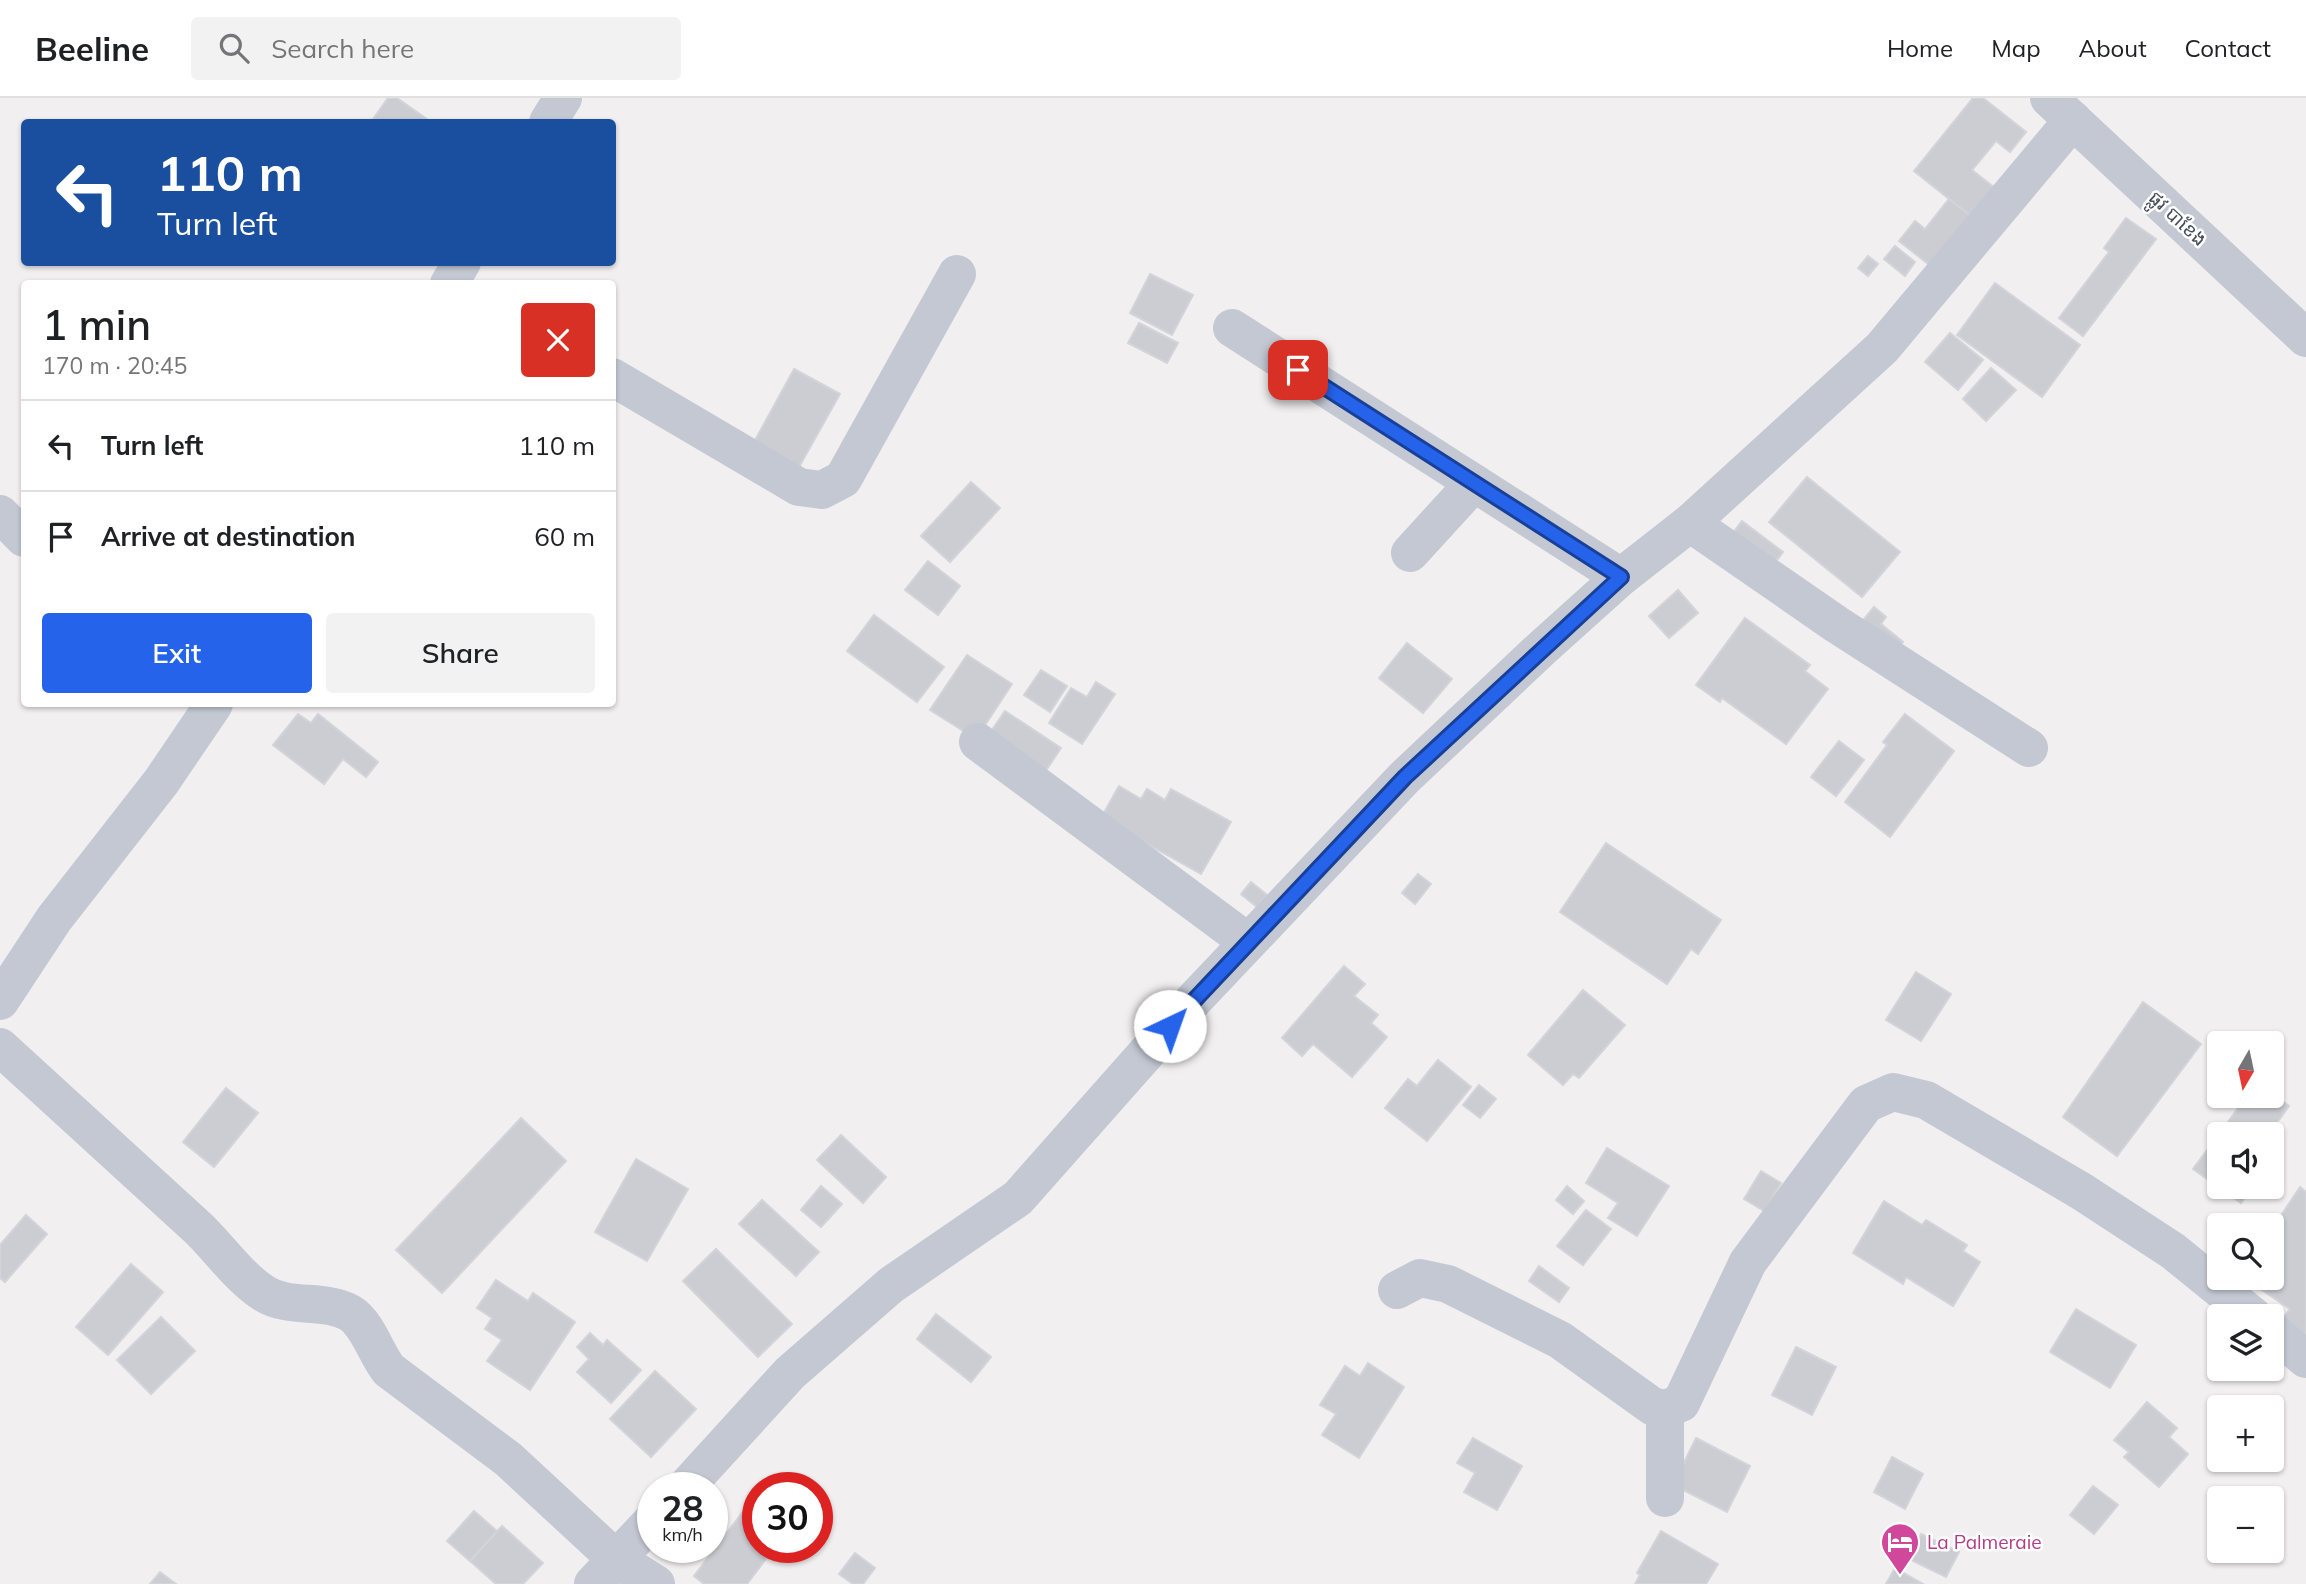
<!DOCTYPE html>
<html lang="en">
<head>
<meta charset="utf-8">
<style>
  body { margin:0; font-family:Mulish,"Noto Sans Khmer",sans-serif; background:#f2f2f2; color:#202124; height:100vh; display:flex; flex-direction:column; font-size:26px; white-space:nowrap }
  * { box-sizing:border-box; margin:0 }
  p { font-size:23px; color:#757577 }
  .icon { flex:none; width:38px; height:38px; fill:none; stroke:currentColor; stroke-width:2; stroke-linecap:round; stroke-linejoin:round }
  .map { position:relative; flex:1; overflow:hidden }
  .drawer { position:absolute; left:21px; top:182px; width:595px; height:427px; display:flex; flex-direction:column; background:#fff; border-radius:7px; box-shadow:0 2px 5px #0004 }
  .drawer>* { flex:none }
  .banner { position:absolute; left:21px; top:21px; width:595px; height:147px; border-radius:7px; box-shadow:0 2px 5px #0004; background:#1a4fa0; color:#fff; overflow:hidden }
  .needle { width:46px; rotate:189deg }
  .buttons { position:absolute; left:2207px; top:933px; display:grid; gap:14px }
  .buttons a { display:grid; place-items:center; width:77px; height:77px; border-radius:7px; background:#fff; box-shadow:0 2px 5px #0004; font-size:35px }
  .speed { position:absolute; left:637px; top:1374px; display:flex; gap:14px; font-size:35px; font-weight:700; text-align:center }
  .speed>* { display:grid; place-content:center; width:91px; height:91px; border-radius:50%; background:#fff; box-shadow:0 2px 5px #0004; line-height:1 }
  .speed small { font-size:18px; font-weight:400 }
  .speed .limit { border:10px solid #d22; background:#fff; color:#111 }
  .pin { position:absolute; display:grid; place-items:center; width:60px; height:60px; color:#fff; margin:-30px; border-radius:14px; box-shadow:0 4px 10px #0006 }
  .me { position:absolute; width:77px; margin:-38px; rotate:42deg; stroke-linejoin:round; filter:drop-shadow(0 0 5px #0008) }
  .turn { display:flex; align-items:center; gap:24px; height:147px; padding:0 21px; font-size:32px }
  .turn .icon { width:91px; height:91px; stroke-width:2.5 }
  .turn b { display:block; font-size:49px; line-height:60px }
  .round { display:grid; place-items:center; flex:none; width:74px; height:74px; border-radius:7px; background:#f2f2f2 }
  .head { display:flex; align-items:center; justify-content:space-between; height:119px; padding:0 21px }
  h1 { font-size:42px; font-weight:600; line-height:52px }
  .action { display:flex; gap:14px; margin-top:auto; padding:14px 21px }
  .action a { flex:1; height:80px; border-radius:7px; background:#2563eb; color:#fff; font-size:28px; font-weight:600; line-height:80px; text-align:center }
  .action a+a { background:#f2f2f2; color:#202124 }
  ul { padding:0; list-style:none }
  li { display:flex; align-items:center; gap:21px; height:91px; padding:0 21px; border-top:2px solid #e0e0e0 }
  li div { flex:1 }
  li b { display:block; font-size:26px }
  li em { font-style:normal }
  header { display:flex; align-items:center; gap:42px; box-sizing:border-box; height:98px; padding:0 35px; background:#fff; border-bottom:2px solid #e0e0e0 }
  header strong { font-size:33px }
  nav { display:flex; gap:38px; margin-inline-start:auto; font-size:24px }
  .search { width:490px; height:63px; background:#f2f2f2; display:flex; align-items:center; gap:18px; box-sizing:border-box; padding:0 24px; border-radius:7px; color:#757577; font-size:26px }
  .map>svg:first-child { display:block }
  .building { fill:#cccdd3; stroke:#d3d4da; stroke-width:2 }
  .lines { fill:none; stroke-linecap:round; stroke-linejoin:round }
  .minor { stroke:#c3c8d3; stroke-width:38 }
  .route-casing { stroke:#184099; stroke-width:18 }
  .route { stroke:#2563eb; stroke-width:12 }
  .labels { text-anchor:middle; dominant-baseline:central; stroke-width:5; stroke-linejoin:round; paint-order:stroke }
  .street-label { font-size:19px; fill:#474e5b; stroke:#fff }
  .hotel-label { font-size:19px; fill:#b23c85; stroke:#fff; text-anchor:start }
</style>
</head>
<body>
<header>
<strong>Beeline</strong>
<div class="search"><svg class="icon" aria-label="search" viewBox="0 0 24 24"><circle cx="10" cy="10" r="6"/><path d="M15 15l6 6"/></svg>Search here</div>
<nav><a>Home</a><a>Map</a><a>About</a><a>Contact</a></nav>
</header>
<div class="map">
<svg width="2306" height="1486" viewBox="0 0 2306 1486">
  <rect width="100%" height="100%" fill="#f1efef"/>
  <g class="building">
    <polygon points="388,0 397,0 431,24 371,24"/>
    <polygon points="1973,0 1983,0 2026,34 2010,54 1996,43 1972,72 2000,94 1977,123 1914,73"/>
    <polygon points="1949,101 1977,123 1937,173 1899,143 1915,123 1925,131"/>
    <polygon points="2126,120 2156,141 2083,238 2059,220 2109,154 2104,150"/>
    <polygon points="1895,148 1915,164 1905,178 1884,161"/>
    <polygon points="1868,158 1878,166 1868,178 1858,170"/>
    <polygon points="1150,176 1193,197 1172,237 1130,215"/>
    <polygon points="1995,185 2080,247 2042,299 1957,237"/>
    <polygon points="1139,225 1178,245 1167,265 1128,245"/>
    <polygon points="1950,235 1983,262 1958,292 1925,264"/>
    <polygon points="1991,270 2016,292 1986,323 1963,301"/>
    <polygon points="794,271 840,296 798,371 753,346"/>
    <polygon points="1807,379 1900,454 1862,499 1769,424"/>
    <polygon points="971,384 1000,410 950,464 921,438"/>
    <polygon points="1742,423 1783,454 1763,481 1721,451"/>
    <polygon points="928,463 960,488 938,517 905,492"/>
    <polygon points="1678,492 1698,515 1669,540 1649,518"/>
    <polygon points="1874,509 1886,519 1881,526 1903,544 1890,560 1855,532"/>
    <polygon points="874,517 944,569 917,604 847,553"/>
    <polygon points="1745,520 1810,567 1805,573 1828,591 1786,646 1722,600 1720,604 1696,587"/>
    <polygon points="1407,545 1452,581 1423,615 1379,580"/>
    <polygon points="967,557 1012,586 976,641 930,612"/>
    <polygon points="1041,572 1067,588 1050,614 1024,597"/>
    <polygon points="1096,584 1115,596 1082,646 1049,625 1071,590 1087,599"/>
    <polygon points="1005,613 1061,650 1035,689 979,651"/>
    <polygon points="298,616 311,625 318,616 378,664 366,679 343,661 324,686 273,647"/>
    <polygon points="1905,616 1954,653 1890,739 1845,704 1887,647 1883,644"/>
    <polygon points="1839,643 1864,662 1836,698 1811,679"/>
    <polygon points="1119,688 1141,701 1147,691 1165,702 1171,691 1231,724 1201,776 1101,720"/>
    <polygon points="1606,745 1721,822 1698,856 1691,851 1667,886 1560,814"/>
    <polygon points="1418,776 1431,786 1415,806 1402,795"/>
    <polygon points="1251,784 1267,797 1257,809 1241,796"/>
    <polygon points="1344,868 1365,886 1354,898 1378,917 1371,925 1387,939 1352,979 1313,946 1302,958 1282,940"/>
    <polygon points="1916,874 1951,896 1921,943 1886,922"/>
    <polygon points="1583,892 1625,927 1579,980 1573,976 1563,987 1528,957"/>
    <polygon points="2143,904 2201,946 2117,1058 2063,1019"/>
    <polygon points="1438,962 1471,989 1427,1043 1385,1010 1408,981 1417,988"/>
    <polygon points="1479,987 1496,1001 1480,1020 1463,1007"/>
    <polygon points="226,990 258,1015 214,1069 183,1044"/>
    <polygon points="2272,995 2289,1008 2269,1036 2219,1036 2219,1088 2253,1088 2241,1105 2193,1071 2247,998 2272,998"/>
    <polygon points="521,1020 566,1063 442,1195 396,1152"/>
    <polygon points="841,1037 886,1079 863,1105 817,1062"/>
    <polygon points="1607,1050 1669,1088 1637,1138 1608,1120 1618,1105 1586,1085"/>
    <polygon points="636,1061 688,1091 647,1163 595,1134"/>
    <polygon points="1761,1073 1781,1085 1764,1113 1744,1101"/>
    <polygon points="821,1088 842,1106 821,1129 801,1112"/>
    <polygon points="1567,1088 1584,1103 1573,1116 1556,1102"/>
    <polygon points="2300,1089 2306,1094 2306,1250 2277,1229 2290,1211 2247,1182 2272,1180 2272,1147 2278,1137 2272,1131"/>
    <polygon points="762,1102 819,1154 796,1178 739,1126"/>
    <polygon points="1884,1103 1922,1127 1926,1122 1967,1147 1963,1153 1980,1164 1953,1208 1906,1179 1903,1186 1853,1155"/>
    <polygon points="1586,1112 1611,1131 1583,1167 1557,1148"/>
    <polygon points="26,1117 47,1136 5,1184 0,1180 0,1147"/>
    <polygon points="716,1151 792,1226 758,1259 683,1183"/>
    <polygon points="131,1166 163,1194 108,1257 76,1229"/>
    <polygon points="1539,1168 1569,1190 1559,1204 1529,1183"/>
    <polygon points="496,1182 528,1203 533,1195 575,1224 530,1292 487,1263 502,1242 485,1231 492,1220 477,1210"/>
    <polygon points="2076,1211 2136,1247 2110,1290 2050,1254"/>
    <polygon points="936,1216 991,1259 971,1284 917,1241"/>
    <polygon points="161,1219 195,1253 151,1296 117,1262"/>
    <polygon points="590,1235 603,1247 607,1242 641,1272 611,1305 577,1274 589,1261 577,1249"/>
    <polygon points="1796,1249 1836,1269 1812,1317 1772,1297"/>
    <polygon points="1368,1265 1404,1289 1359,1360 1322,1337 1336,1316 1320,1307 1345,1268 1360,1278"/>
    <polygon points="655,1273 696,1311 651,1359 610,1321"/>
    <polygon points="2147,1304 2177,1330 2169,1339 2188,1356 2159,1389 2124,1359 2129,1354 2114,1342"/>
    <polygon points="1473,1340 1522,1368 1497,1412 1464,1394 1475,1375 1457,1365"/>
    <polygon points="1696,1340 1750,1368 1727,1414 1673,1387"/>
    <polygon points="1892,1359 1923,1376 1905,1411 1874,1394"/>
    <polygon points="2093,1388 2118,1407 2094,1436 2070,1417"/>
    <polygon points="758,1394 758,1449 775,1449 747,1486 704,1486 694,1478"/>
    <polygon points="474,1413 498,1434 470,1463 447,1443"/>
    <polygon points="502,1428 543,1465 523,1486 496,1486 470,1463"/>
    <polygon points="1661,1433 1718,1466 1706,1486 1635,1486 1640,1477 1637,1475"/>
    <polygon points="1921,1436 1959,1454 1946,1479 1909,1461"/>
    <polygon points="855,1455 875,1470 863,1486 853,1486 839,1476"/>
    <polygon points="1895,1470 1923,1486 1886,1486"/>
    <polygon points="160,1474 176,1486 150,1486"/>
  </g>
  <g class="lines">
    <g class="minor">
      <polyline points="2049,0 2306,240"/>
      <polyline points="548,24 563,0"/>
      <polyline points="449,186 462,164"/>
      <polyline points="1232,230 1621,479"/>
      <polyline points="612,279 799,389 822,392 843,381 957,176"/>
      <polyline points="0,416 24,440"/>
      <polyline points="1690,425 1836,526 2029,650"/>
      <polyline points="1410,455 1474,385"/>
      <polyline points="978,644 1248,844"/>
      <polyline points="0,903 54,821 161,684 214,606"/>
      <path d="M0,949C66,1010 132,1070 198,1130C219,1150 238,1178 262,1194C288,1212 323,1200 350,1215C368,1226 376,1256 389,1272L508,1361L615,1460L656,1486"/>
      <polyline points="1397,1192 1420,1180 1448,1186 1560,1242 1652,1308 1665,1311 1681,1305 1748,1164 1866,1006 1893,994 1926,1002 2081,1093 2173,1153 2253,1218"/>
      <polyline points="2272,1233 2306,1261"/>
      <polyline points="1665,1311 1665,1400"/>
      <polyline points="685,1390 790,1275 891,1187 1018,1100 1189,907 1405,679 1541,551 1621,479 1690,425 1882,250 2073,22"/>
      <polyline points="593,1486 653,1422"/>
    </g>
  </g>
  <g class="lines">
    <defs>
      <polyline id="route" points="1170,928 1405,679 1621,479 1298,272"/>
    </defs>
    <use href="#route" class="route-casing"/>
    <use href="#route" class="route"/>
  </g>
  <defs>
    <symbol id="hotel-pin" viewBox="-11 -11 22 30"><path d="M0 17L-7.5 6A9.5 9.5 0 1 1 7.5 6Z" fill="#d1479c" stroke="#fff"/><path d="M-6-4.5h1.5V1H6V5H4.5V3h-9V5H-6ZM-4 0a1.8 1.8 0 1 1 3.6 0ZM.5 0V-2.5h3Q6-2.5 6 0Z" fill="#fff"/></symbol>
  </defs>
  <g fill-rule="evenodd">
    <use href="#hotel-pin" x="1878" y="1422" width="44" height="60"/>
  </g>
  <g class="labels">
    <g class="street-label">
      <text transform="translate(2178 120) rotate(43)">ផ្លូវ បាខែង</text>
    </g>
    <g class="hotel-label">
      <text x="1927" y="1444">La Palmeraie</text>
    </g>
  </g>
</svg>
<div class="buttons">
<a><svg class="needle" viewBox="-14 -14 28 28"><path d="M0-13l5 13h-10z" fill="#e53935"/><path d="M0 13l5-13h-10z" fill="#757577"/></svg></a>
<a><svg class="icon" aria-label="sound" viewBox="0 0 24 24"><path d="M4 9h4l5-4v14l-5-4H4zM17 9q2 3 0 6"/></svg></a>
<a><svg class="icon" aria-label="search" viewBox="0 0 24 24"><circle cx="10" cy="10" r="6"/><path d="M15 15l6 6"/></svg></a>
<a><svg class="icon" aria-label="layers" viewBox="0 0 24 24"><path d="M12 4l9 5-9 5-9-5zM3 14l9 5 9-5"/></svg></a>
<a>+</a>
<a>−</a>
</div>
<div class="speed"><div>28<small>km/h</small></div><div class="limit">30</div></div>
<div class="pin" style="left:1298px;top:272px;background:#d93025"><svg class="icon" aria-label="arrive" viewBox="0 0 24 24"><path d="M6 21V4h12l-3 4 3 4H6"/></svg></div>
<svg class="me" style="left:1170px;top:928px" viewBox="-20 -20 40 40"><circle r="19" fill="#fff"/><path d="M0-13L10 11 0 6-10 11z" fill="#2563eb"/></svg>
<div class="banner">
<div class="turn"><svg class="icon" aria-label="left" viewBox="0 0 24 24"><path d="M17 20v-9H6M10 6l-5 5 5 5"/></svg><div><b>110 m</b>Turn left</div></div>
</div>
<section class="drawer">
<div class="head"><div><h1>1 min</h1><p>170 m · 20:45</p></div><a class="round" style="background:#d93025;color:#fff"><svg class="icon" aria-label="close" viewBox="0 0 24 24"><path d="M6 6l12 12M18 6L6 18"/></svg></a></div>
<ul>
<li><svg class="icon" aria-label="left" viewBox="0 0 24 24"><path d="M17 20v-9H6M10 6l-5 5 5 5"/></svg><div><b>Turn left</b></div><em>110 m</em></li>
<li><svg class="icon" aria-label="arrive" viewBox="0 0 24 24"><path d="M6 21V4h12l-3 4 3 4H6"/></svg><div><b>Arrive at destination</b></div><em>60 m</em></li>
</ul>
<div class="action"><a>Exit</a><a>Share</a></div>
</section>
</div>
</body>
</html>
